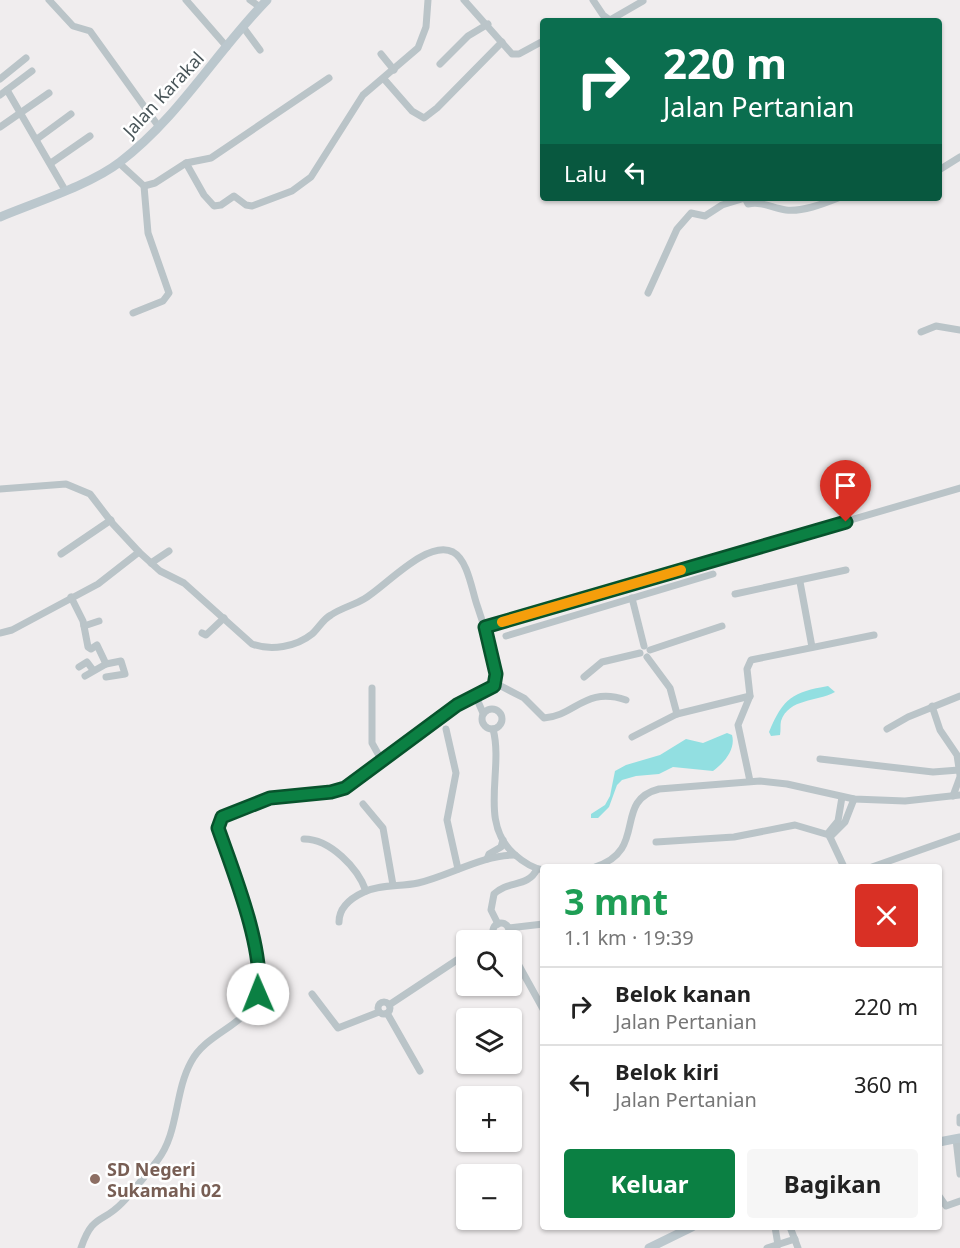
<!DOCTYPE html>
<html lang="id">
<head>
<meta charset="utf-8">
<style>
  body { margin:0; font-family:"Noto Sans",sans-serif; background:#f6f6f6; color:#222; height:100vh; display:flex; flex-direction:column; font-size:22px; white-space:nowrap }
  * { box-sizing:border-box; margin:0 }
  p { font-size:20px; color:#767676 }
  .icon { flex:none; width:33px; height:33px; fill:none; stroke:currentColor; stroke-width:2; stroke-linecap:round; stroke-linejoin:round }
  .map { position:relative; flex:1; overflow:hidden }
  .side { position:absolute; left:540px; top:864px; width:402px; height:366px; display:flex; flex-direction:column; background:#fff; border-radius:6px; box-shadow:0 2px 4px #0004 }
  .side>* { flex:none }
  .top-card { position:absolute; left:540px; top:18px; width:402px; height:183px; border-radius:6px; box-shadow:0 2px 4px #0004; background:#0b6e4f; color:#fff; overflow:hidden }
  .buttons { position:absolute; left:456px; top:930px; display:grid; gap:12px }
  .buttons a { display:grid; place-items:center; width:66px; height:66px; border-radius:6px; background:#fff; box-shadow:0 2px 4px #0004; font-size:30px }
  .pin { position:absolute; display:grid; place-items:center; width:51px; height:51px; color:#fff; margin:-62px -26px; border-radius:50% 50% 50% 0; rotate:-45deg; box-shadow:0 0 6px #0007 }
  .pin .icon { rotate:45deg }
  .me { position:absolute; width:66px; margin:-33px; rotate:359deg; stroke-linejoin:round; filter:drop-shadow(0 0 4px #0008) }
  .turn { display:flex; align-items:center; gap:21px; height:126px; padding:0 24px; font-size:27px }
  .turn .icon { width:78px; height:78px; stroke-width:2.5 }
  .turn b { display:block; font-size:42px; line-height:51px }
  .then { display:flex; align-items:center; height:57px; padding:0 24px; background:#0003; gap:12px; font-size:22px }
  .round { display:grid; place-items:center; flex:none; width:63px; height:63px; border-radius:6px; background:#f6f6f6 }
  .overview { display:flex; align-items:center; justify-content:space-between; height:102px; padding:0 24px }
  h1 { font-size:36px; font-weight:700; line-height:45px; color:#1e9e55 }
  .primary-button { display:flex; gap:12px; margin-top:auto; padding:12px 24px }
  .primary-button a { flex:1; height:69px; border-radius:6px; background:#0b8043; color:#fff; font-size:24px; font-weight:700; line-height:69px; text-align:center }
  .primary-button a+a { background:#f6f6f6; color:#222 }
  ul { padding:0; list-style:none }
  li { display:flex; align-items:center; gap:18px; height:78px; padding:0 24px; border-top:2px solid #e0e0e0 }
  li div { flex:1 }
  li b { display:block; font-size:22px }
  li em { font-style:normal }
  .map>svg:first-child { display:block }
  .water { fill:#92dfe1 }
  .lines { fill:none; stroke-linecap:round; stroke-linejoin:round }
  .street { stroke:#bac4c8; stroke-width:7 }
  .secondary { stroke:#bbc7cd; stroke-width:9 }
  .route-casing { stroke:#07532c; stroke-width:15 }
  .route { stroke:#0b8043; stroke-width:10 }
  .slow { stroke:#f59e0b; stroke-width:10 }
  .education-dot { fill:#8d6e63; stroke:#fff; stroke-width:2 }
  .labels { text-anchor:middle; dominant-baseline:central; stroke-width:5; stroke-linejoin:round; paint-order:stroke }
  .street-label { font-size:18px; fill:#485458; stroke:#fff }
  .education-label { font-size:18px; font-weight:bold; fill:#785e54; stroke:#fff; text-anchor:start }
</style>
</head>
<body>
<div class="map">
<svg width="960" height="1248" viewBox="0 0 960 1248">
  <rect width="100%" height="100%" fill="#f0edee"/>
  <g class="water">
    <path d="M828,686L835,692C817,702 789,698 781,721C780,725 781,730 780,735L771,736L769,732C783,698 793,692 828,686Z"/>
    <path d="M727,733L732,735C736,749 724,763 713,771L673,767L659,774L636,776L622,780L617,785L609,807L598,818H591V814L605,805L610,796L615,771L626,765L660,755L686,739L703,743Z"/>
  </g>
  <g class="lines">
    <g class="street">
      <polyline points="49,0 73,26 90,31 159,127"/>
      <polyline points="186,0 227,47"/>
      <polyline points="250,0 260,7"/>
      <polyline points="464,0 512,54 519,54 543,41"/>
      <polyline points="593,0 603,15 610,20 643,1"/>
      <polyline points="243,27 260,50"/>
      <polyline points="381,54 394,70"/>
      <polyline points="440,64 468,36 488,24"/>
      <polyline points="0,79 26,58"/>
      <polyline points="384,79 412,111 424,118 437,108 502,42"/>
      <polyline points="7,90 65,190"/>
      <polyline points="0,95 32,71"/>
      <polyline points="0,127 49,93"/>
      <polyline points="37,139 71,114"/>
      <polyline points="51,163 90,136"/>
      <polyline points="119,163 144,186 155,183 186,163 211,158 329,78"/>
      <polyline points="186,163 204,195 214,206 221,205 234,196 246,205 252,206 292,191 311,177 363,95 418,48 426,27 428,0"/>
      <polyline points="939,170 960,157"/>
      <path d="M648,293L677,229L691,213L705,216L722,205L745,198L748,204C762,201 772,208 786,210C802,212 823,204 838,198"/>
      <polyline points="133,313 163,301 169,293 148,233 144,186"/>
      <polyline points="921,332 936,326 960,330"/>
      <path d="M0,489L66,484L90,494L113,524L139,552L160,571L184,583L252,644C271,651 296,647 312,634C319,628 323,619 331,615C341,608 354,605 364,599C385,587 427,539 453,552C468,560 472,591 477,605C482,620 498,667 496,680C493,696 466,699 455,706C417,731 385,766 344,787L331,792L270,798L219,820L218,828C230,864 275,978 251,1008C234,1029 204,1037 191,1062C174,1093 179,1133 157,1161C146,1175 134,1190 122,1203C102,1224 93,1213 81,1248"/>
      <polyline points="61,554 111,520"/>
      <polyline points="151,563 169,551"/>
      <polyline points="800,582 812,647"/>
      <polyline points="735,594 846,570"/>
      <polyline points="71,597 83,621 88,647 91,649 97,645 106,664 121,661 125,674 106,677"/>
      <polyline points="632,598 644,646"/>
      <polyline points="84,626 99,621"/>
      <polyline points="485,627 960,488"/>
      <polyline points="0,633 12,630 98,584 139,552"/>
      <polyline points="202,633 206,635 224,618"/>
      <polyline points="506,636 713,574"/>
      <polyline points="650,650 722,626"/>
      <polyline points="647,657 670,688 677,714"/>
      <polyline points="79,667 87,662 93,670"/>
      <polyline points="85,676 106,664"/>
      <polyline points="584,677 602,662 640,653"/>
      <path d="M495,683L524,698L544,718C575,716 585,686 626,700"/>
      <polyline points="372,688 372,743 382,761"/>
      <polyline points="476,697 483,713"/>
      <polyline points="932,706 940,730 957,755 960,775"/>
      <circle cx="492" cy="719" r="10"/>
      <polyline points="446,729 456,773 447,820 458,869"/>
      <path d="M493,729C504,770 478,822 514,854C523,862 532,868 543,870"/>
      <polyline points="887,729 908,717 960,696"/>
      <polyline points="632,737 677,714 750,696"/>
      <polyline points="820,759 933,772 959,770"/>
      <polyline points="750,781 738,725 750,696 747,669 751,660 874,635"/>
      <polyline points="953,796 960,777"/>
      <polyline points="363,804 383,828 393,885"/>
      <polyline points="829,832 838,821 842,797"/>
      <polyline points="830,837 845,822 854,799"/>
      <path d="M304,839C330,839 358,868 366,891"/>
      <polyline points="656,842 734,837 795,825 829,835 844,867"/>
      <polyline points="487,859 489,854 501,847 503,840"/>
      <path d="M595,867C649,850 612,801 659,789L760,781L787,784L854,799L905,801L960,795"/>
      <polyline points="872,867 960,836"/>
      <path d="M339,922C339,907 351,898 364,892C381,884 400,887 418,883C451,875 482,855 515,855"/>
      <circle cx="501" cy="931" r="8"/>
      <path d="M498,924L491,910L494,894C508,880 528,888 537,869"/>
      <polyline points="509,928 543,924"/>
      <polyline points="512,953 543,1009"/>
      <polyline points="312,994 338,1028 379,1012"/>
      <circle cx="384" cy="1008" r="6"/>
      <polyline points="389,1005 466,954"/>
      <polyline points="387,1013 420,1071"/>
      <polyline points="960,1117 960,1123"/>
      <polyline points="956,1139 960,1174"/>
      <polyline points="939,1196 946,1206 960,1201"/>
      <polyline points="775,1227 778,1245"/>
      <polyline points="790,1227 798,1248"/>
      <polyline points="767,1248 795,1239"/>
    </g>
    <g class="secondary">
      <path d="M0,217C36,202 90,185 120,162C179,117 216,52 267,0"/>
      <polyline points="939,1142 960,1138"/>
      <polyline points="649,1248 692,1227"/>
    </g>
  </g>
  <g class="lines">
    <defs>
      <path id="route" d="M258,994C265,950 233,871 218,828L222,817L270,798L331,792L345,788L457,705L494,686L496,674L485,627L846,522"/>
    </defs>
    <use href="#route" class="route-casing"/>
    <use href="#route" class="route"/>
    <polyline class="slow" points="502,622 681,570"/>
  </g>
  <circle class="education-dot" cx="95" cy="1179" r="6"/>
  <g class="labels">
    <g class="street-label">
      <text transform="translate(163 94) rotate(-47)">Jalan Karakal</text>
    </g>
    <g class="education-label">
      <text x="107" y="1169">SD Negeri<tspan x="107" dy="21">Sukamahi 02</tspan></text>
    </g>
  </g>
</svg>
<div class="buttons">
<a><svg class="icon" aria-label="search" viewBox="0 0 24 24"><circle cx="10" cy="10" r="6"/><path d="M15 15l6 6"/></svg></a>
<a><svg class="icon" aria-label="layers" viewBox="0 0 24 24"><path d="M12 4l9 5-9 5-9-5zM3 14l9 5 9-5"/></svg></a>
<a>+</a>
<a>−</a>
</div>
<div class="pin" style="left:846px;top:522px;background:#d93025"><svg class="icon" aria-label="arrive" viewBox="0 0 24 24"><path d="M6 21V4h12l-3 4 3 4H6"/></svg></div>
<svg class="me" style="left:258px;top:994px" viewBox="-20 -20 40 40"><circle r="19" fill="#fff"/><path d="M0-13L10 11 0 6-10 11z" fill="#0b8043"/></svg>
<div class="top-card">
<div class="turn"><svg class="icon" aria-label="right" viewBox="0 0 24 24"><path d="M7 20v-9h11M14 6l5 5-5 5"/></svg><div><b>220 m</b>Jalan Pertanian</div></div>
<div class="then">Lalu<svg class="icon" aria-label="left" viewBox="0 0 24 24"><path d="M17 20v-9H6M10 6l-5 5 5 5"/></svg></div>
</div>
<section class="side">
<div class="overview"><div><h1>3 mnt</h1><p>1.1 km · 19:39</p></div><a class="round" style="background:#d93025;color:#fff"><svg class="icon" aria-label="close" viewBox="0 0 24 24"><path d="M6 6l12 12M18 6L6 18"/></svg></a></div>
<ul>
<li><svg class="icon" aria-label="right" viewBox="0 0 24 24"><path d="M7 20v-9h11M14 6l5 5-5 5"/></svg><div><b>Belok kanan</b><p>Jalan Pertanian</p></div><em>220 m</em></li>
<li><svg class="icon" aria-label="left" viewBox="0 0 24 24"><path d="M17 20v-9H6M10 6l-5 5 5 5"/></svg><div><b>Belok kiri</b><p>Jalan Pertanian</p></div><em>360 m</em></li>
</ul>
<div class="primary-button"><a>Keluar</a><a>Bagikan</a></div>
</section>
</div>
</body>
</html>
